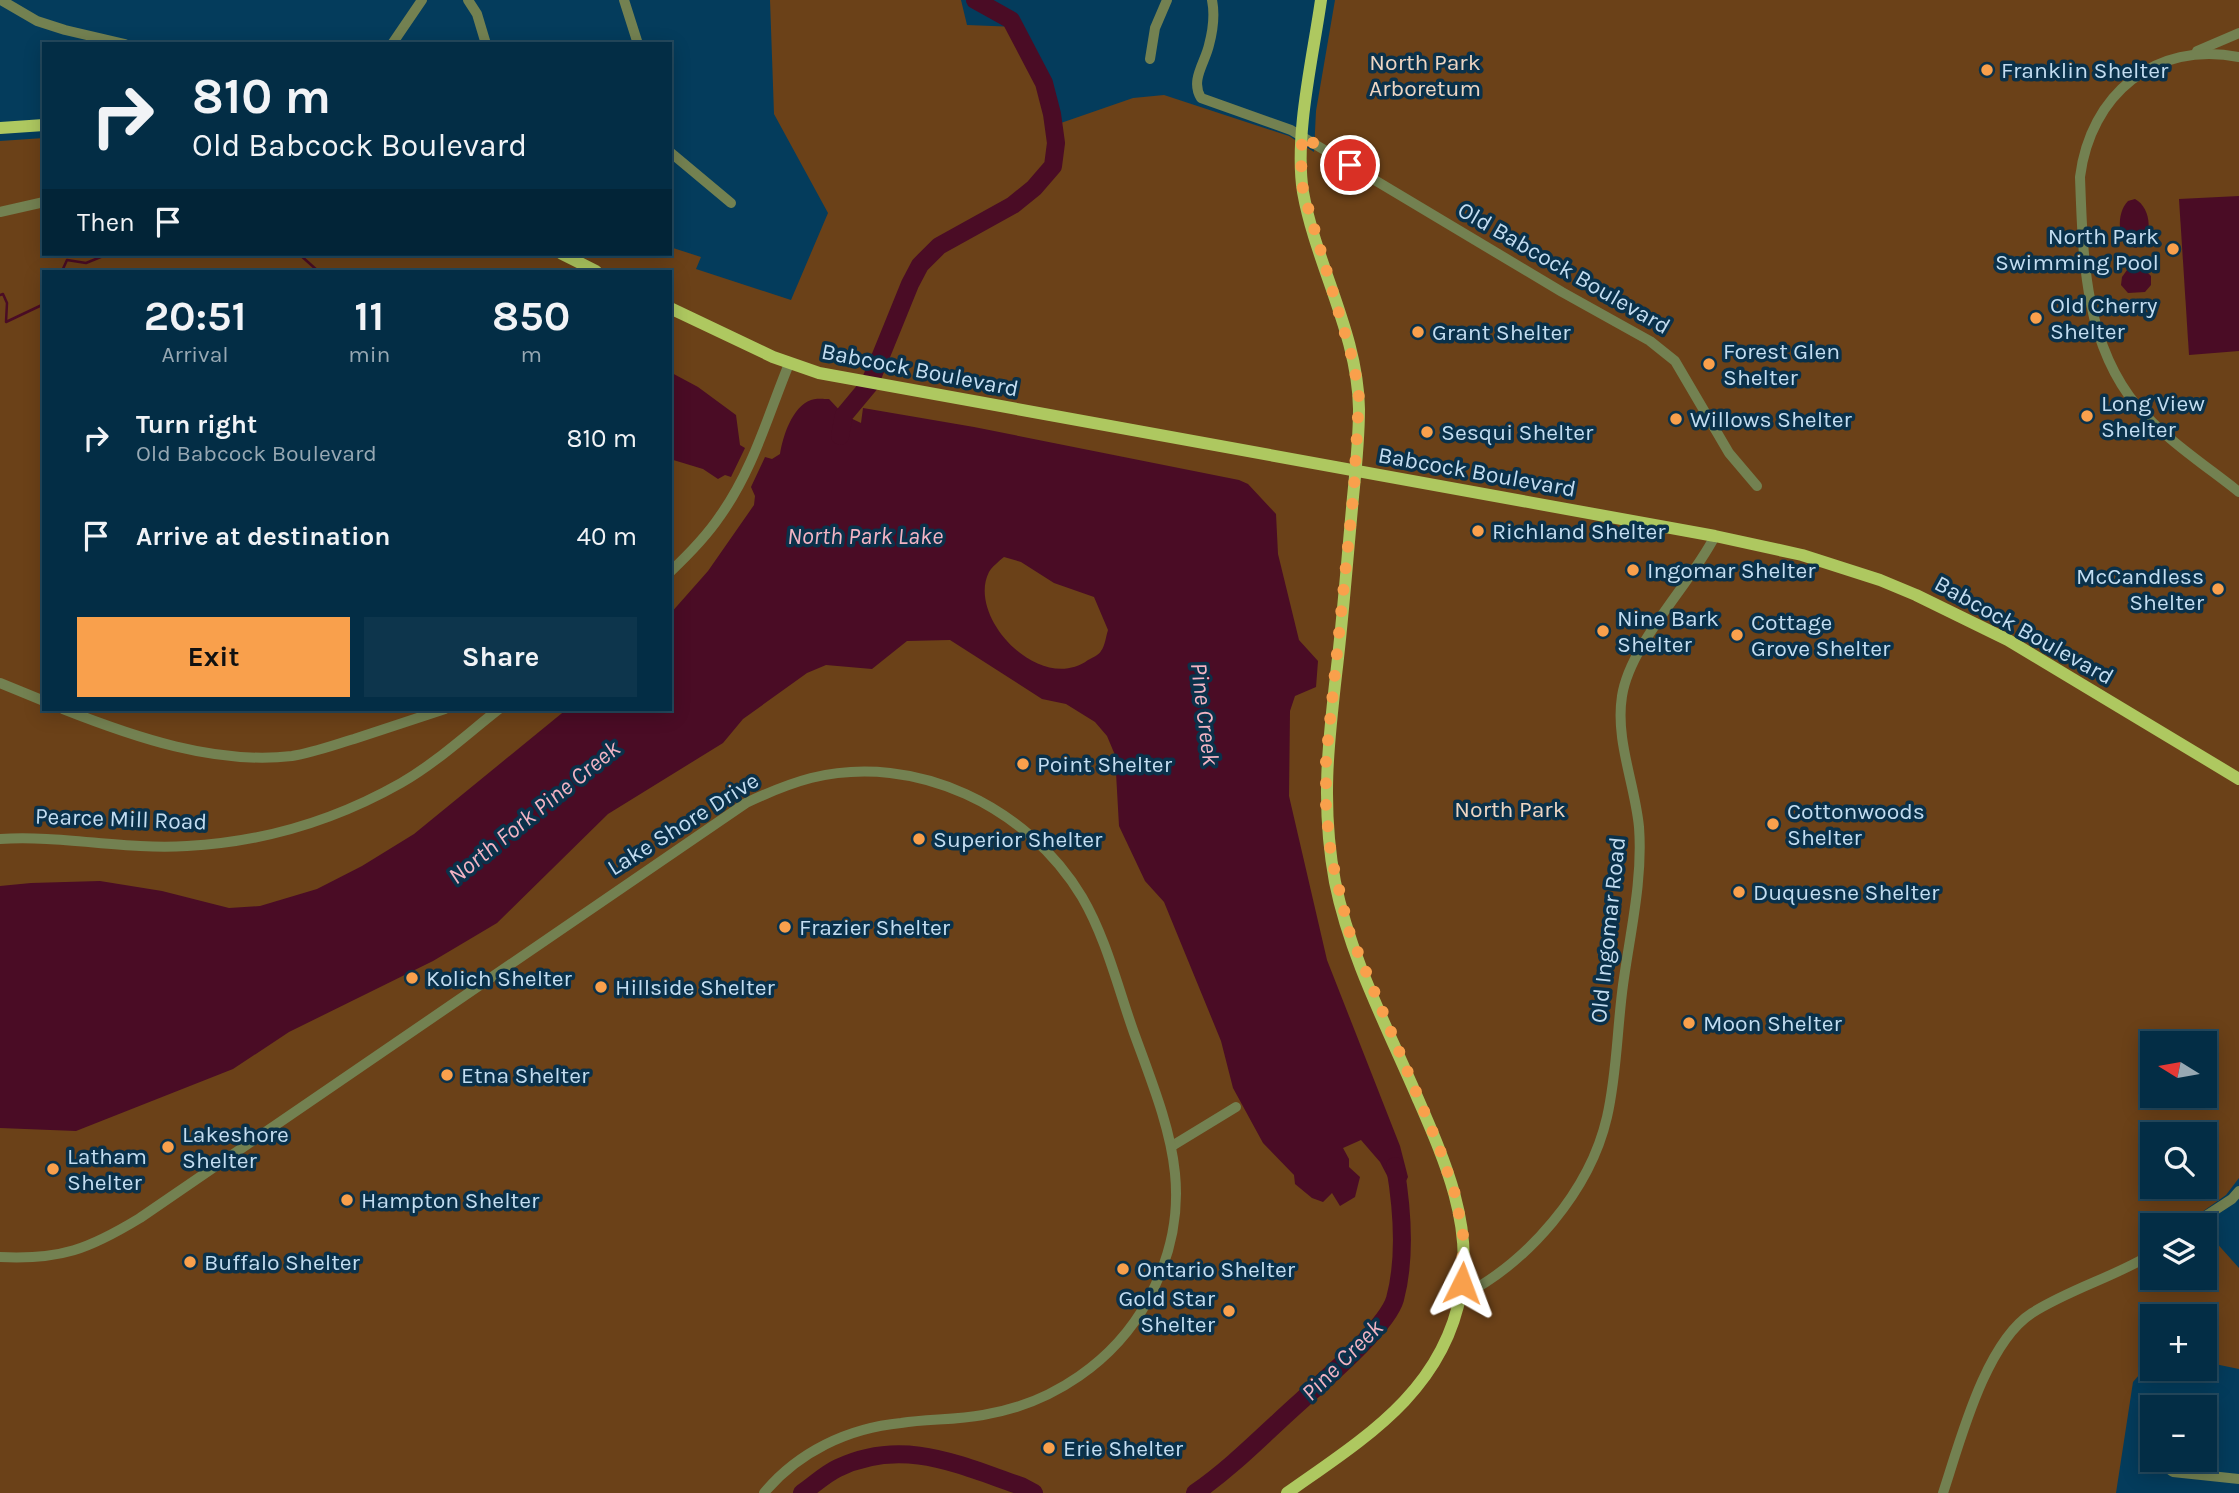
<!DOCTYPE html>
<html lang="en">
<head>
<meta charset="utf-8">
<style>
  body { margin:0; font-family:Karla,sans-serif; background:#0d354c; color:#f1f3f6; height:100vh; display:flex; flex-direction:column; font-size:26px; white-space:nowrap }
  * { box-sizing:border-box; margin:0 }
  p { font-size:23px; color:#97a8b3 }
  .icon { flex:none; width:38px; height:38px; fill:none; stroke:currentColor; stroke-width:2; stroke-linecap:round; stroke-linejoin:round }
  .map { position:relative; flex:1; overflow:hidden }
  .sheet { position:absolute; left:42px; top:270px; width:630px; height:441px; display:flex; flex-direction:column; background:#032d45; border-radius:0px; box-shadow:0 4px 18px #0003,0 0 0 2px #24495e }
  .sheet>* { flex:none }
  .top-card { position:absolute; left:42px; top:42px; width:630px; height:214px; border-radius:0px; box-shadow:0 4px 18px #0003,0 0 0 2px #24495e; background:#032d45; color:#f1f3f6; overflow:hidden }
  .needle { width:46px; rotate:281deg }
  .tools { position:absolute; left:2140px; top:1031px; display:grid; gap:14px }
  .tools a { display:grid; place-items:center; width:77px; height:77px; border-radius:0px; background:#032d45; box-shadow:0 4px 18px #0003,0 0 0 2px #24495e; font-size:35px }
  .pin { position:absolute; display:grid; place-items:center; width:60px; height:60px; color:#fff; margin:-30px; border:4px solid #fff; border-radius:50%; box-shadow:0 2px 7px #0007 }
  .me { position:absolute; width:77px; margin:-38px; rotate:3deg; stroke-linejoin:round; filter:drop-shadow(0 0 5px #0008) }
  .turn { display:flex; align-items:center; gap:24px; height:147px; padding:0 35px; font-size:32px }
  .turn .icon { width:91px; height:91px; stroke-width:2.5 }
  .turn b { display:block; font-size:49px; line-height:60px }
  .then { display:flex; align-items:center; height:66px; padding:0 35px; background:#0003; gap:14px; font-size:26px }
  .eta { display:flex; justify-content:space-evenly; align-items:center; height:119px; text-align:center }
  .eta b { font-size:42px; font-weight:700; line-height:49px }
  .primary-button { display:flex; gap:14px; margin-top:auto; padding:14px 35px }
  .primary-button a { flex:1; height:80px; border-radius:0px; background:#f9a04c; color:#111; font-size:28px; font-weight:700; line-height:80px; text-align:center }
  .primary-button a+a { background:#0d354c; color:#f1f3f6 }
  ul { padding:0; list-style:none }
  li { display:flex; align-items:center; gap:21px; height:98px; padding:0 35px }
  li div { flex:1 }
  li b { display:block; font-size:26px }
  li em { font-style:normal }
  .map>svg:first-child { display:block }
  .green { fill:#6b4118; fill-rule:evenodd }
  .water { fill:#4a0c25; fill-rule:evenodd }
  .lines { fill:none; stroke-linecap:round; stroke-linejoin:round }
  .stream { stroke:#4a0c25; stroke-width:2.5 }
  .river { stroke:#4a0c25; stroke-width:18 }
  .minor { stroke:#738151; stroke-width:10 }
  .major { stroke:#aec860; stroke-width:12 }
  .route { stroke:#f9a04c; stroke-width:12; stroke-dasharray:0 21.6 }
  .poi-dot { fill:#f9a04c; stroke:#0a314a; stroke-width:2.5 }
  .labels { text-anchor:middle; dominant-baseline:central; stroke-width:7; stroke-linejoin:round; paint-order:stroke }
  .park-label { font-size:23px; fill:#eed6c3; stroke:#0a314a }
  .poi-label { font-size:23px; fill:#c3ddf1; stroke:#0a314a; text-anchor:start }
  .street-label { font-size:23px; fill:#c3ddf1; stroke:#0a314a }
  .water-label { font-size:24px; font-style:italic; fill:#f2b4c4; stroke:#0a314a }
</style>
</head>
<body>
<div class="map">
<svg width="2239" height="1493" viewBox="0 0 2239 1493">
  <rect width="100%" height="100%" fill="#043c5c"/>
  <path class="green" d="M770,0H961L967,25L1017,27L1058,124L1133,98L1164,95L1289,136L1314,152L1316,111L1335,0H2239V1178L2226,1195L2195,1217L2201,1225H2152V1278H2205V1230L2239,1268V1369L2205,1362V1316H2152V1368L2171,1369L2139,1375L2133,1382L2116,1493H0V141L44,138V254H670V247L701,257L696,269L791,300L828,213L774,114ZM44,271H670V709H44ZM2152,1043H2205V1096H2152ZM2152,1134H2205V1186H2152Z"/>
  <g class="water">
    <polygon points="2239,196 2239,351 2189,355 2179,199"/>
    <path d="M2135,199C2152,208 2154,240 2136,248C2116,243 2116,213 2128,201Z"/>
    <polygon points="2144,269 2151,276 2151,285 2145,292 2128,293 2121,285 2122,277 2127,270"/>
    <polygon points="670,372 698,387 736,415 740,445 745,448 731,477 725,475 718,479 703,469 670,459"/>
    <path d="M829,399L844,415L861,423L863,408L974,427L1239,480L1248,484L1276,514L1278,554L1299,640L1318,661L1316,687L1295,696L1290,711L1289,796L1327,960L1400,1146L1408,1177L1401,1191L1393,1187L1380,1162L1361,1140L1343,1148L1349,1159V1167L1360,1177L1355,1197L1340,1206L1332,1193L1323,1202L1312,1198L1295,1184L1294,1175L1263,1143L1233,1088L1221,1041L1164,902L1145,881L1119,826L1115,755L1107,736L1095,722L1066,704L1042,699L950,640L907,641L872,669L826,665L807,673L743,719L723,743L608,814L497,923L433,961L289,1032L233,1069L76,1131L0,1128V886L31,883L100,881L162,891L229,908L260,906L317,889L362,866L414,834L567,709H670V614L708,571L754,505L755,496L751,487L765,457L772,459L780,454C783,436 792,407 811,400C816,398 824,399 829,399ZM1004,557L1021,562L1054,583L1094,597L1108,630C1106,636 1105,646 1101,651C1099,655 1092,658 1088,660C1040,695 966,617 989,572C992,567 999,561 1004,557Z"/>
  </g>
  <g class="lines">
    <g class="stream">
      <polyline points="299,254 318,271"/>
      <polyline points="62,271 67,260 86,263 108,254"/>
      <polyline points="0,295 3,294 7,303 6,322 44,304"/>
    </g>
    <g class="river">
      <polyline points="840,436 844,415 869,385 910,284 920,265 939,246 1013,205 1034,188 1053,166 1056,143 1052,114 1044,83 1011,20 975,0"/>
      <path d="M802,1493C814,1485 825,1474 838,1468C903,1437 959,1465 1021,1486L1034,1493"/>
      <path d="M1195,1493C1234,1466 1266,1432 1301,1401C1323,1381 1387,1327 1395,1299C1406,1258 1402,1207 1395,1166"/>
    </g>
    <g class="minor">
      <polyline points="1,0 37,21 65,30 125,44"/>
      <polyline points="468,0 477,14 486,44"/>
      <polyline points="624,0 638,44"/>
      <path d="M1212,0C1215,15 1213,30 1209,45C1205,63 1190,80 1201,98L1291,130L1562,292L1650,341L1675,361L1729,453L1757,486"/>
      <polyline points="392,44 422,0"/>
      <polyline points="2197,51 2239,33"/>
      <path d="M2239,57C2155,40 2090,95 2080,177C2083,257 2084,342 2137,406C2165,439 2205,465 2239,492"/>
      <polyline points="1150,59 1155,28 1167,0"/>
      <polyline points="670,152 731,203"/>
      <polyline points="0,212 44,202"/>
      <path d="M670,572C688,555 706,537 720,516C753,470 768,415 789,364"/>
      <polyline points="0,683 44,701"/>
      <path d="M63,709C134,737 215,765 292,756C312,753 334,745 354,739C384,729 415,719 445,709"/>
      <path d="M0,839C62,835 125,850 187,846C264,842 334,821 401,783C436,763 467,734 499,709"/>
      <polyline points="1172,1146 1236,1107"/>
      <polyline points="2192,1225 2232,1199 2239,1191"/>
      <path d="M0,1257C61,1260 89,1249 140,1218L746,803C767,793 788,784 811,778C916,752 1028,807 1082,897C1106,938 1118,988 1134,1033C1169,1129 1201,1200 1148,1300C1115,1361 1052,1404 983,1415C956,1420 928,1419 901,1423C848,1428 798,1452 764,1493"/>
      <path d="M1460,1297C1528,1263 1590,1191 1607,1117C1617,1074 1617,1029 1623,985C1630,933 1643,880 1639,827C1635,784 1615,740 1622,696C1630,644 1690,585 1715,536"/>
      <polyline points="2156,1460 2173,1472 2239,1479"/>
      <path d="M1943,1493C1960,1442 1985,1343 2032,1313C2070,1289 2114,1277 2152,1254"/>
    </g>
    <g class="major">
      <polyline points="0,128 44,125"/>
      <polyline points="562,254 596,271"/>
      <polyline points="670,308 773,357 819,373 1715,536 1802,555 1880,580 1916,595 2008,640 2239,779"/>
      <path d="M1287,1493C1363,1439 1443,1392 1461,1292C1473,1224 1445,1161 1418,1099C1388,1029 1350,957 1335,882C1320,802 1329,737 1338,658C1344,604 1348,551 1353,497C1356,468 1359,439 1359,409C1358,334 1316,265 1303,192C1294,136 1313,57 1321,0"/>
    </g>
  </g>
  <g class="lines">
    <polyline class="route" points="1350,165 1302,136 1301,179 1304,194 1354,364 1359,398 1354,488 1326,760 1326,808 1331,856 1349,931 1439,1147 1455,1194 1463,1235 1462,1283"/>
  </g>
  <g class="poi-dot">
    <circle cx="1987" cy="70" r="7"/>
    <circle cx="2173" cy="249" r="7"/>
    <circle cx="2036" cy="318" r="7"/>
    <circle cx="1418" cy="332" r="7"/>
    <circle cx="1709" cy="364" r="7"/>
    <circle cx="2087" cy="416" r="7"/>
    <circle cx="1676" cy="419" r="7"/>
    <circle cx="1427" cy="432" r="7"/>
    <circle cx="1478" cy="531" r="7"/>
    <circle cx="1633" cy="570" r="7"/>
    <circle cx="2218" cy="589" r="7"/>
    <circle cx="1603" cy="631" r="7"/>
    <circle cx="1737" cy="635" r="7"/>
    <circle cx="1023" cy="764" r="7"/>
    <circle cx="1773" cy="824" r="7"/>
    <circle cx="919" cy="839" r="7"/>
    <circle cx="1739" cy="892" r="7"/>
    <circle cx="785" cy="927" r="7"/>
    <circle cx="412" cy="978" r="7"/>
    <circle cx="601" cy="987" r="7"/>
    <circle cx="1689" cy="1023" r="7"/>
    <circle cx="447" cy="1075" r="7"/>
    <circle cx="168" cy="1147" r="7"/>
    <circle cx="53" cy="1169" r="7"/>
    <circle cx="347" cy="1200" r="7"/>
    <circle cx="190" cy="1262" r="7"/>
    <circle cx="1123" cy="1269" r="7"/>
    <circle cx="1229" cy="1311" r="7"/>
    <circle cx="1049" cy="1448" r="7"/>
  </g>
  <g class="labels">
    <g class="park-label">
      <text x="1425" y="62">North Park<tspan x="1425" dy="26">Arboretum</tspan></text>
      <text x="1510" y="809">North Park</text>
    </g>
    <g class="poi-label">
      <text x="2001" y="70">Franklin Shelter</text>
      <text x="2159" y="236" text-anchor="end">North Park<tspan x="2159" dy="26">Swimming Pool</tspan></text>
      <text x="2050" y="305">Old Cherry<tspan x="2050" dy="26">Shelter</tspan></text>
      <text x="1432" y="332">Grant Shelter</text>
      <text x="1723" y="351">Forest Glen<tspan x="1723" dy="26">Shelter</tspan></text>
      <text x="2101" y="403">Long View<tspan x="2101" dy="26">Shelter</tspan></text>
      <text x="1690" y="419">Willows Shelter</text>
      <text x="1441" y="432">Sesqui Shelter</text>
      <text x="1492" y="531">Richland Shelter</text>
      <text x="1647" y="570">Ingomar Shelter</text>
      <text x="2204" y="576" text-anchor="end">McCandless<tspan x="2204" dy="26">Shelter</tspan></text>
      <text x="1617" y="618">Nine Bark<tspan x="1617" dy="26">Shelter</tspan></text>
      <text x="1751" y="622">Cottage<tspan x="1751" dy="26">Grove Shelter</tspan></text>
      <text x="1037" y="764">Point Shelter</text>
      <text x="1787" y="811">Cottonwoods<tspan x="1787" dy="26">Shelter</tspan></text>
      <text x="933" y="839">Superior Shelter</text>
      <text x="1753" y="892">Duquesne Shelter</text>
      <text x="799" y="927">Frazier Shelter</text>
      <text x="426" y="978">Kolich Shelter</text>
      <text x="615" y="987">Hillside Shelter</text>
      <text x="1703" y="1023">Moon Shelter</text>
      <text x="461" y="1075">Etna Shelter</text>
      <text x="182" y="1134">Lakeshore<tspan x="182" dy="26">Shelter</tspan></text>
      <text x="67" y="1156">Latham<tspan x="67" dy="26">Shelter</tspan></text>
      <text x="361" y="1200">Hampton Shelter</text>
      <text x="204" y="1262">Buffalo Shelter</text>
      <text x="1137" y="1269">Ontario Shelter</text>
      <text x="1215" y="1298" text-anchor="end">Gold Star<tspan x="1215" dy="26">Shelter</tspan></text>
      <text x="1063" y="1448">Erie Shelter</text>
    </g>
    <g class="street-label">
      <text transform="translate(1564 268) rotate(30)">Old Babcock Boulevard</text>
      <text transform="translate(920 370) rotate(11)">Babcock Boulevard</text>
      <text transform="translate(1477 472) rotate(10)">Babcock Boulevard</text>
      <text transform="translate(2024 630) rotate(29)">Babcock Boulevard</text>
      <text transform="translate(121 819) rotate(2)">Pearce Mill Road</text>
      <text transform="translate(683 824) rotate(-32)">Lake Shore Drive</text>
      <text transform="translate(1608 930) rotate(-84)">Old Ingomar Road</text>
    </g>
    <g class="water-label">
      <text x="865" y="536">North Park Lake</text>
      <text transform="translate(1205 714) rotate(83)">Pine Creek</text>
      <text transform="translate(534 812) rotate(-39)">North Fork Pine Creek</text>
      <text transform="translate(1342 1360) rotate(-45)">Pine Creek</text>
    </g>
  </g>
</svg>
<div class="tools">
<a><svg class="needle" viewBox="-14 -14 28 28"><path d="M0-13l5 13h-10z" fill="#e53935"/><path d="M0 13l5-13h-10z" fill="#97a8b3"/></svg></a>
<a><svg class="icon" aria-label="search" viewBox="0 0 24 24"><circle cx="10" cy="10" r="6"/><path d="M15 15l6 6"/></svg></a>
<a><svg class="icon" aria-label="layers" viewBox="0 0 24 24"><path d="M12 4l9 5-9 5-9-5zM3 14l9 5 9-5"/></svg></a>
<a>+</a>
<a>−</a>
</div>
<div class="pin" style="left:1350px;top:165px;background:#d93025"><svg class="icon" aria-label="arrive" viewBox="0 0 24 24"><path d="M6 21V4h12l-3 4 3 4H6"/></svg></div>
<svg class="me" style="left:1462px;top:1283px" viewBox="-20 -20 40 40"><path d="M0-17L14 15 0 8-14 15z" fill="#f9a04c" stroke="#fff" stroke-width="4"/></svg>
<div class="top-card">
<div class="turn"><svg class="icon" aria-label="right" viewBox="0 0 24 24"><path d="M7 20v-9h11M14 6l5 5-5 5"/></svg><div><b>810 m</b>Old Babcock Boulevard</div></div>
<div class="then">Then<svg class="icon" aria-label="arrive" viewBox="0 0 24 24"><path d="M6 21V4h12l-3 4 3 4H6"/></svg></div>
</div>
<section class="sheet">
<div class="eta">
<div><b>20:51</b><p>Arrival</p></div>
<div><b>11</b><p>min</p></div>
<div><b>850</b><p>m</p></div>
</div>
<ul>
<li><svg class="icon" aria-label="right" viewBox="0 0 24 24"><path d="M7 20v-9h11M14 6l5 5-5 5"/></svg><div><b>Turn right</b><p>Old Babcock Boulevard</p></div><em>810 m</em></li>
<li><svg class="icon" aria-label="arrive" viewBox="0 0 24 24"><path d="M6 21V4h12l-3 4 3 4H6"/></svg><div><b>Arrive at destination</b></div><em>40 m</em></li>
</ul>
<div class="primary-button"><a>Exit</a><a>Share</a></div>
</section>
</div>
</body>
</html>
